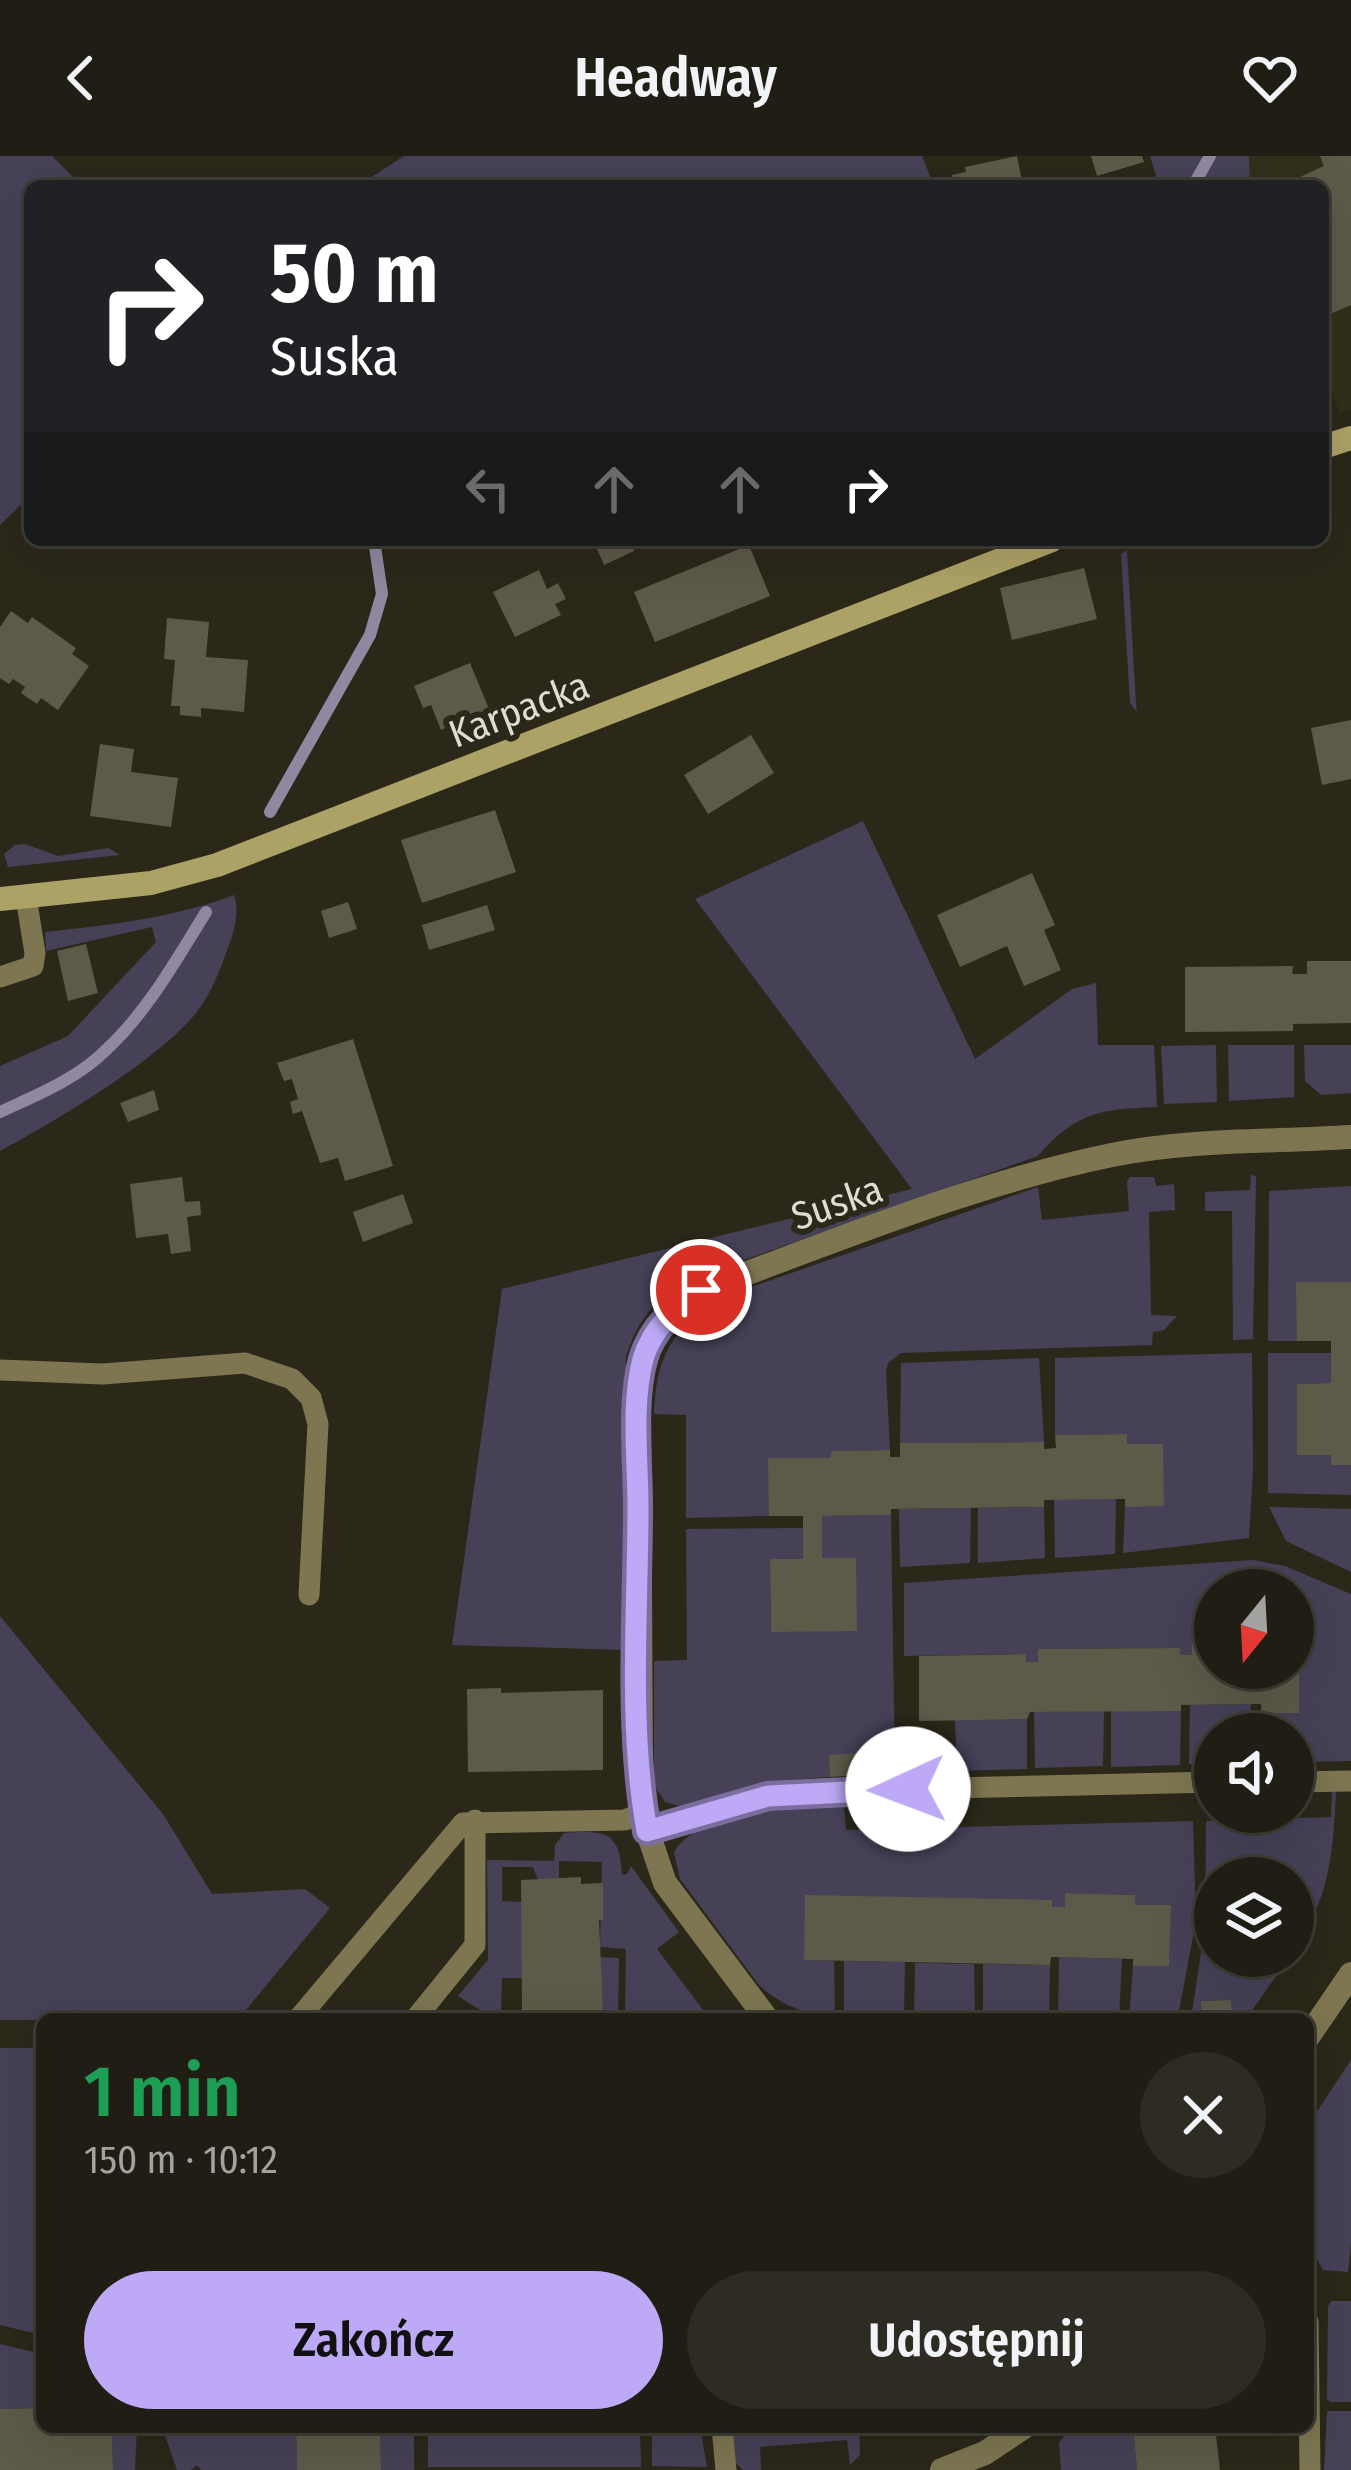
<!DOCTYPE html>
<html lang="pl">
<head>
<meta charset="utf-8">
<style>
  body { margin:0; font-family:"Fira Sans Condensed",sans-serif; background:#2d2b22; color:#f1f3f6; height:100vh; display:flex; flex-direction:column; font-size:45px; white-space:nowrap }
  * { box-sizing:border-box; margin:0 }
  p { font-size:39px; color:#a2a2a0 }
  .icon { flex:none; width:66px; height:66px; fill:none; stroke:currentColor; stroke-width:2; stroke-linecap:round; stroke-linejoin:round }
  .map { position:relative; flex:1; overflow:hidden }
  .details { position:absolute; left:36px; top:1857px; width:1278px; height:420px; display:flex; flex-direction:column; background:#201e14; border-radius:18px; box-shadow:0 12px 48px #0002,0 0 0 3px #3d3c34 }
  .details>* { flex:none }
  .hud { position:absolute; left:24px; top:24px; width:1305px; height:366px; border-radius:18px; box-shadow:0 12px 48px #0002,0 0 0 3px #3d3c34; background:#202124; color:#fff; overflow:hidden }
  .needle { width:78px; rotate:198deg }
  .controls { position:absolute; left:1194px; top:1413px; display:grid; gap:24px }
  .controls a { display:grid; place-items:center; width:120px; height:120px; border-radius:50%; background:#201e14; box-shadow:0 12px 48px #0002,0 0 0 3px #3d3c34; font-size:60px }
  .pin { position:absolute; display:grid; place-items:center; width:102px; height:102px; color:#fff; margin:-51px; border:6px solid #fff; border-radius:50%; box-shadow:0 3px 12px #0007 }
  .me { position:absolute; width:132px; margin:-66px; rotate:268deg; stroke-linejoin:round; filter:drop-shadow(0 0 9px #0008) }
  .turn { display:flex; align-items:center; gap:42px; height:252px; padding:0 48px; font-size:54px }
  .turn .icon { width:156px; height:156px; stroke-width:2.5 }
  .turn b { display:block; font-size:84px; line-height:102px }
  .lanes { display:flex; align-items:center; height:114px; padding:0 48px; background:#0003; justify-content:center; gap:60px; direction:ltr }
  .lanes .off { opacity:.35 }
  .round { display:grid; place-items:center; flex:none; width:126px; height:126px; border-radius:63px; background:#2d2b22 }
  .summary { display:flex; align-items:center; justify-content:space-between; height:204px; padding:0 48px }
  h1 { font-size:72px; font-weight:600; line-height:90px; color:#1e9e55 }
  .cta { display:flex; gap:24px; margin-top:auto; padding:24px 48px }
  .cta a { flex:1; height:138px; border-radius:72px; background:#bda9f5; color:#111; font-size:48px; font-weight:600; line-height:138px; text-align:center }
  .cta a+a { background:#2d2b22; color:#f1f3f6 }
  header { display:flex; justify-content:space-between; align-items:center; height:156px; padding:0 48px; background:#201e14; font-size:54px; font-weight:600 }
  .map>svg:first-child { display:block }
  .built { fill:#322f1a }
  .green { fill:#464157 }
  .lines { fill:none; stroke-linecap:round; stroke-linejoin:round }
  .stream { stroke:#8f88a0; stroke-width:12 }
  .building { fill:#5d5a4a }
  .lane { stroke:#7d7651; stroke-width:21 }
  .street { stroke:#7d7651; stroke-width:24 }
  .secondary { stroke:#ada266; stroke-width:24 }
  .route-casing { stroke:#7b6e9f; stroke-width:30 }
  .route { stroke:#bda9f5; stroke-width:21 }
  .labels { text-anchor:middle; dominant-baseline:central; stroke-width:12; stroke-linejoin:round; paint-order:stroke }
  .street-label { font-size:39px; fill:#dedcd3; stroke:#2b281a }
</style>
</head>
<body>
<header><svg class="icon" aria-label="back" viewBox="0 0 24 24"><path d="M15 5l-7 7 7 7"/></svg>Headway<svg class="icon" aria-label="heart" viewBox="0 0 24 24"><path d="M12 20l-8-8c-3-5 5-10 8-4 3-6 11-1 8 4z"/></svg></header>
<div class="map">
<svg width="1351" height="2314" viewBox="0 0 1351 2314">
  <rect width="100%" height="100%" fill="#2b281a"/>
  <polygon class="built" points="1249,0 1351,0 1351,253 1340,257 1323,222 1323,30 1250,30"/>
  <g class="green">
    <polygon points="0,0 52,0 82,30 30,30 30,340 0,369"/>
    <polygon points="404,0 922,0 934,30 358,30"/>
    <polygon points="1150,0 1249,0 1250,30 1159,30"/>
    <polygon points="1127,394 1136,548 1137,556 1130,547 1121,398"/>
    <path d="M863,665L975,903L1072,833L1096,827L1098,889H1154L1157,951C1101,953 1076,956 1038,1000L679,1127C652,1147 636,1168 626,1201V1494L452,1489L502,1133L912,1033L695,743Z"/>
    <polygon points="25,688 58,700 108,692 120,699 8,711 4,698 15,689"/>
    <path d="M234,739C240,757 234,776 227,794C220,814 212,835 199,853C164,901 54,966 0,995V910L68,880L156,786L152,771L46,795L45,776C110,769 173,762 234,739Z"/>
    <polygon points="1216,889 1217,946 1164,948 1161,890"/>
    <polygon points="1228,889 1294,889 1294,941 1229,945"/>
    <polygon points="1304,889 1351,889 1351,937 1321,939 1305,925"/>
    <polygon points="1251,1019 1256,1020 1253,1183 1233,1184 1232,1055 1205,1055 1205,1036 1250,1034"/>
    <path d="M1130,1021H1154L1156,1030L1174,1028L1175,1054L1149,1056L1151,1159L1177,1160L1164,1174L1153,1176L1152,1189L901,1197L888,1207L886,1215L890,1294L832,1295L831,1302H769V1360L686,1362V1259L654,1258C656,1201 671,1176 717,1143L1038,1031L1042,1064L1129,1055L1127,1026Z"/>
    <polygon points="1351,1030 1351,1126 1297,1126 1297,1185 1268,1185 1269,1035"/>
    <polygon points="1252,1197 1253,1314 1249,1382 1123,1397 1125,1351 1163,1288 1127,1288 1127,1278 1055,1279 1055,1202"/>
    <polygon points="1268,1197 1331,1197 1331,1227 1297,1228 1298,1299 1331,1299 1351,1309 1351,1339 1268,1337"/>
    <polygon points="1039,1202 1044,1286 900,1287 901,1207"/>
    <polygon points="1054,1343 1116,1343 1115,1398 1055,1402"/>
    <polygon points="1044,1351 1045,1402 978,1407 978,1352"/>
    <polygon points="1269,1351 1351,1353 1351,1416 1286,1385"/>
    <polygon points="971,1352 970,1407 900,1411 899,1353"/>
    <polygon points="891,1359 895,1617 860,1619 859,1598 830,1621 787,1624 687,1652 665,1646 654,1629 654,1505 687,1504 686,1373 803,1372 803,1403 770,1404 771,1475 856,1475 856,1402 822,1402 822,1360"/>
    <polygon points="1253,1404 1285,1410 1351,1438 1351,1605 1293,1606 1293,1578 1261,1578 1261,1557 1299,1556 1293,1434 1215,1434 1215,1485 1192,1499 1181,1499 1180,1492 1039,1493 1038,1506 1026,1506 1025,1498 904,1500 904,1427"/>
    <polygon points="0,1460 163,1658 212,1738 305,1733 330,1752 241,1860 243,1863 0,1864"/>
    <polygon points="1251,1548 1250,1578 1215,1578 1215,1608 1189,1608 1190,1549"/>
    <polygon points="1104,1555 1103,1610 1035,1612 1034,1556"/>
    <polygon points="1111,1555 1181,1555 1180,1609 1111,1611"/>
    <polygon points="1027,1563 1027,1613 957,1615 955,1564"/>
    <path d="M1332,1635L1336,1636C1333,1698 1330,1742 1293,1795V1722H1215V1800H1290L1246,1863H1232L1230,1844L1202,1845V1863H1191L1205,1770L1206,1665L1331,1661Z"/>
    <path d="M844,1648L846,1674L1193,1665L1196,1765L1178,1860L1129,1863L1133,1810L1169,1809L1170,1750L1135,1749L1134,1739L1066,1737L1065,1751H1052L1051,1744L804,1803L834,1805L835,1862C804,1857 782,1850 759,1829L680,1723L674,1697C692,1656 804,1650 844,1648Z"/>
    <path d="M564,1677C605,1674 620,1675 622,1719L627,1718L631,1710L679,1776L657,1793L710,1863H625L626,1793L600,1791L602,1706L559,1705V1724H538L533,1711H502V1745L522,1746V1822H502L501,1857L602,1855L600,1801L619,1802L618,1863H494L458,1840L488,1804L487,1704L554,1705L555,1689Z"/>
    <polygon points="1059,1801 1122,1803 1119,1863 1058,1862"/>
    <polygon points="844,1805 905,1806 904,1861 844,1861"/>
    <polygon points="915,1807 974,1808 975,1862 914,1862"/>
    <polygon points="983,1808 1050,1809 1049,1862 983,1862"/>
    <polygon points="0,1892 42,1892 42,2179 0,2169"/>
    <polygon points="1351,1904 1351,2088 1348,2116 1323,2114 1308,2085 1308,1969"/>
    <polygon points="1331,2145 1351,2145 1351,2246 1330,2246 1327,2243 1328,2151"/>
    <polygon points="0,2188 42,2198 42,2252 0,2253"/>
    <polygon points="1327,2255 1351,2255 1351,2314 1324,2314"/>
    <polygon points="112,2271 137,2271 135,2314 113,2314"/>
    <polygon points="162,2271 296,2271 297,2314 201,2314 197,2309 191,2314 177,2314"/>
    <polygon points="380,2271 414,2271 414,2314 381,2314"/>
    <polygon points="428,2271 640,2271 641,2311 428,2311"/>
    <polygon points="652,2271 700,2271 707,2311 652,2310"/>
    <polygon points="732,2271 859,2271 860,2299 850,2309 847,2284 760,2291 761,2314 743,2314 735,2306"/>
    <polygon points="1071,2271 1133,2271 1137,2314 1061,2314 1059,2287"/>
  </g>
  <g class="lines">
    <g class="stream">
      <polyline points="1193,30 1210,0"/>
      <polyline points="270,656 370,479 382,438 374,384"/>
      <path d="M0,956C37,939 77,923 106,894C148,855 176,804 206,756"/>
    </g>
  </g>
  <g class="building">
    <polygon points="1017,0 1023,30 955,30 952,19 966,16 965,11"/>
    <polygon points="1091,0 1142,0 1144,6 1097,20"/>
    <polygon points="1320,0 1351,0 1351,149 1330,158 1323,143 1323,30 1280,30 1324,10"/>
    <polygon points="593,384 629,384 634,395 604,409"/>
    <polygon points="749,389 770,440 655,486 634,436"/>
    <polygon points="1084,412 1097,463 1012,484 1000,432"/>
    <polygon points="539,414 547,433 558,427 566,443 555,448 561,459 515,481 493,436"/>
    <polygon points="11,455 28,467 32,461 76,492 72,498 89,510 58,554 41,542 37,548 21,537 25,531 13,523 9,528 0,522 0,471"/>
    <polygon points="167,462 209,466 206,501 248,504 244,556 201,552 201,561 180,559 180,550 171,550 175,504 164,503"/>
    <polygon points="470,507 489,553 441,574 431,549 423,552 414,530"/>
    <polygon points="1351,564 1351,623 1322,629 1311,572"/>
    <polygon points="751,579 774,617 708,658 684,619"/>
    <polygon points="100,588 134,593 131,616 178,622 171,671 90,660"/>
    <polygon points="495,654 516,716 422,747 401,684"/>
    <polygon points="1032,717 1055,769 1044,774 1061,814 1024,830 1007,790 960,811 937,759"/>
    <polygon points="348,746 357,773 329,782 321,755"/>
    <polygon points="487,749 495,774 429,794 422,769"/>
    <polygon points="86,788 98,837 68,845 57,795"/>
    <polygon points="1307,805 1351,805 1351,867 1293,868 1293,875 1185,876 1185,811 1293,810 1292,818 1307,818"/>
    <polygon points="353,883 393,1010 345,1025 338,1002 320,1007 302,955 293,958 290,946 298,943 292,923 284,925 277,907"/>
    <polygon points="154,934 159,954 128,966 120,947"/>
    <polygon points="182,1021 185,1046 200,1045 201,1059 187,1061 191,1095 171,1098 168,1078 136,1082 130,1028"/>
    <polygon points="403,1038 413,1067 363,1086 353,1056"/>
    <polygon points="1296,1126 1351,1126 1351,1309 1331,1309 1331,1299 1297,1299 1297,1228 1331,1227 1331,1185 1297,1185"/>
    <polygon points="1127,1278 1127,1288 1163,1288 1164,1350 1125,1351 1125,1343 1120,1343 1044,1344 1044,1351 891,1353 891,1359 822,1360 822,1402 856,1402 857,1475 771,1476 770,1403 803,1403 803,1360 769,1360 768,1302 831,1302 831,1295 890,1294 890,1301 900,1301 900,1287 1044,1286 1044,1293 1056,1292 1055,1279"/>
    <polygon points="1192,1485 1215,1485 1215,1512 1293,1512 1293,1495 1299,1495 1299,1557 1261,1557 1261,1548 1181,1549 1181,1555 1030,1556 1027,1563 919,1565 919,1500 1026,1498 1026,1506 1038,1506 1038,1493 1180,1492 1181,1499 1192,1499"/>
    <polygon points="501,1532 501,1537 603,1534 603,1614 468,1616 467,1533"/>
    <polygon points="859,1597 860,1619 830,1621 829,1599"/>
    <polygon points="581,1721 581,1728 603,1727 603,1764 599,1764 603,1855 522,1858 521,1724"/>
    <polygon points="1065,1737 1135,1739 1135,1749 1171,1749 1169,1810 1133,1810 1133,1803 1056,1801 1051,1801 1050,1809 804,1804 805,1739 1052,1744 1052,1751 1065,1751"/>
    <polygon points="1231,1844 1232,1863 1202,1863 1201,1845"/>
    <polygon points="42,2252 42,2271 112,2271 113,2314 0,2314 0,2253"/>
    <polygon points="296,2271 380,2271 381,2314 297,2314"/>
    <polygon points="1133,2271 1215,2271 1220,2314 1137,2314"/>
  </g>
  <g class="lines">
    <g class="lane">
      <polyline points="0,821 33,810 35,797 26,741"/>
      <polyline points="0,1214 103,1218 245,1207 292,1223 311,1242 318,1268 309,1439"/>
      <polyline points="1293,1626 1351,1625"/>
      <polyline points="647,1674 768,1640 813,1635 1215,1626"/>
      <polyline points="298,1863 463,1667 625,1664 644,1656"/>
      <polyline points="415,1863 475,1789 475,1664"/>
      <polyline points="1308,2166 1310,2314"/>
      <polyline points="722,2271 726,2314"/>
    </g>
    <g class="street">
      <path d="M767,1863L665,1727L647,1674L641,1621L639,1230L651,1184L680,1148L702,1134C833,1086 975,1027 1112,999C1190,983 1273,986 1351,981"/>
      <polyline points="1308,1881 1351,1818"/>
      <polyline points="942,2314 985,2297 1024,2271"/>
    </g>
    <g class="secondary">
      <polyline points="1323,291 1351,282"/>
      <polyline points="0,743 151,727 217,709 1052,384"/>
    </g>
  </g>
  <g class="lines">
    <defs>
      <path id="route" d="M701,1134C676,1151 652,1172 643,1203C631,1249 638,1304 638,1351C638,1457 628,1569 647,1675L768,1640L908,1633"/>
    </defs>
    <use href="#route" class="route-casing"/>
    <use href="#route" class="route"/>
  </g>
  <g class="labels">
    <g class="street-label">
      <text transform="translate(519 554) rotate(-21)">Karpacka</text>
      <text transform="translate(837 1047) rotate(-19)">Suska</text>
    </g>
  </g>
</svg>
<div class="controls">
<a><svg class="needle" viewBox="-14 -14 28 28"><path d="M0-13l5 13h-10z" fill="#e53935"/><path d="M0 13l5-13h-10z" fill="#a2a2a0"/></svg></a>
<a><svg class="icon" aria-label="sound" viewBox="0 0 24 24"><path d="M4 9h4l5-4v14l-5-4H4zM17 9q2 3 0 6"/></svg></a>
<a><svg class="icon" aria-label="layers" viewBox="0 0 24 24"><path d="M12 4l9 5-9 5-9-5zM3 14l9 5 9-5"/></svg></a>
</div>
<div class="pin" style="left:701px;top:1134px;background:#d93025"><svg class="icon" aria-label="arrive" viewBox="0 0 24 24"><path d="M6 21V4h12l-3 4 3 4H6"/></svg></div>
<svg class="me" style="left:908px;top:1633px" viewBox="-20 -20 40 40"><circle r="19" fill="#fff"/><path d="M0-13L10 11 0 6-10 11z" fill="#bda9f5"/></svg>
<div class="hud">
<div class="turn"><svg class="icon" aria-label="right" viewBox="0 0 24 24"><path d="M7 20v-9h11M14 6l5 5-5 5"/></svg><div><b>50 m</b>Suska</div></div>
<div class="lanes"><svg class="icon off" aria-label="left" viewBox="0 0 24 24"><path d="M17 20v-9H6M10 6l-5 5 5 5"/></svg><svg class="icon off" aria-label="ahead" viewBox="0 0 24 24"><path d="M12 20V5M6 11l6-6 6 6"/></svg><svg class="icon off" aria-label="ahead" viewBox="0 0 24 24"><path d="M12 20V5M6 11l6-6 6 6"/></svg><svg class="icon" aria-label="right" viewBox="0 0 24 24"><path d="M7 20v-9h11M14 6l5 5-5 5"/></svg></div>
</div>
<section class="details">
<div class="summary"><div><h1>1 min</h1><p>150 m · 10:12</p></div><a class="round"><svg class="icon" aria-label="close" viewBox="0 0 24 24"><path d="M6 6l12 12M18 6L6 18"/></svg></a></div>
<div class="cta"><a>Zakończ</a><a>Udostępnij</a></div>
</section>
</div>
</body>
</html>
